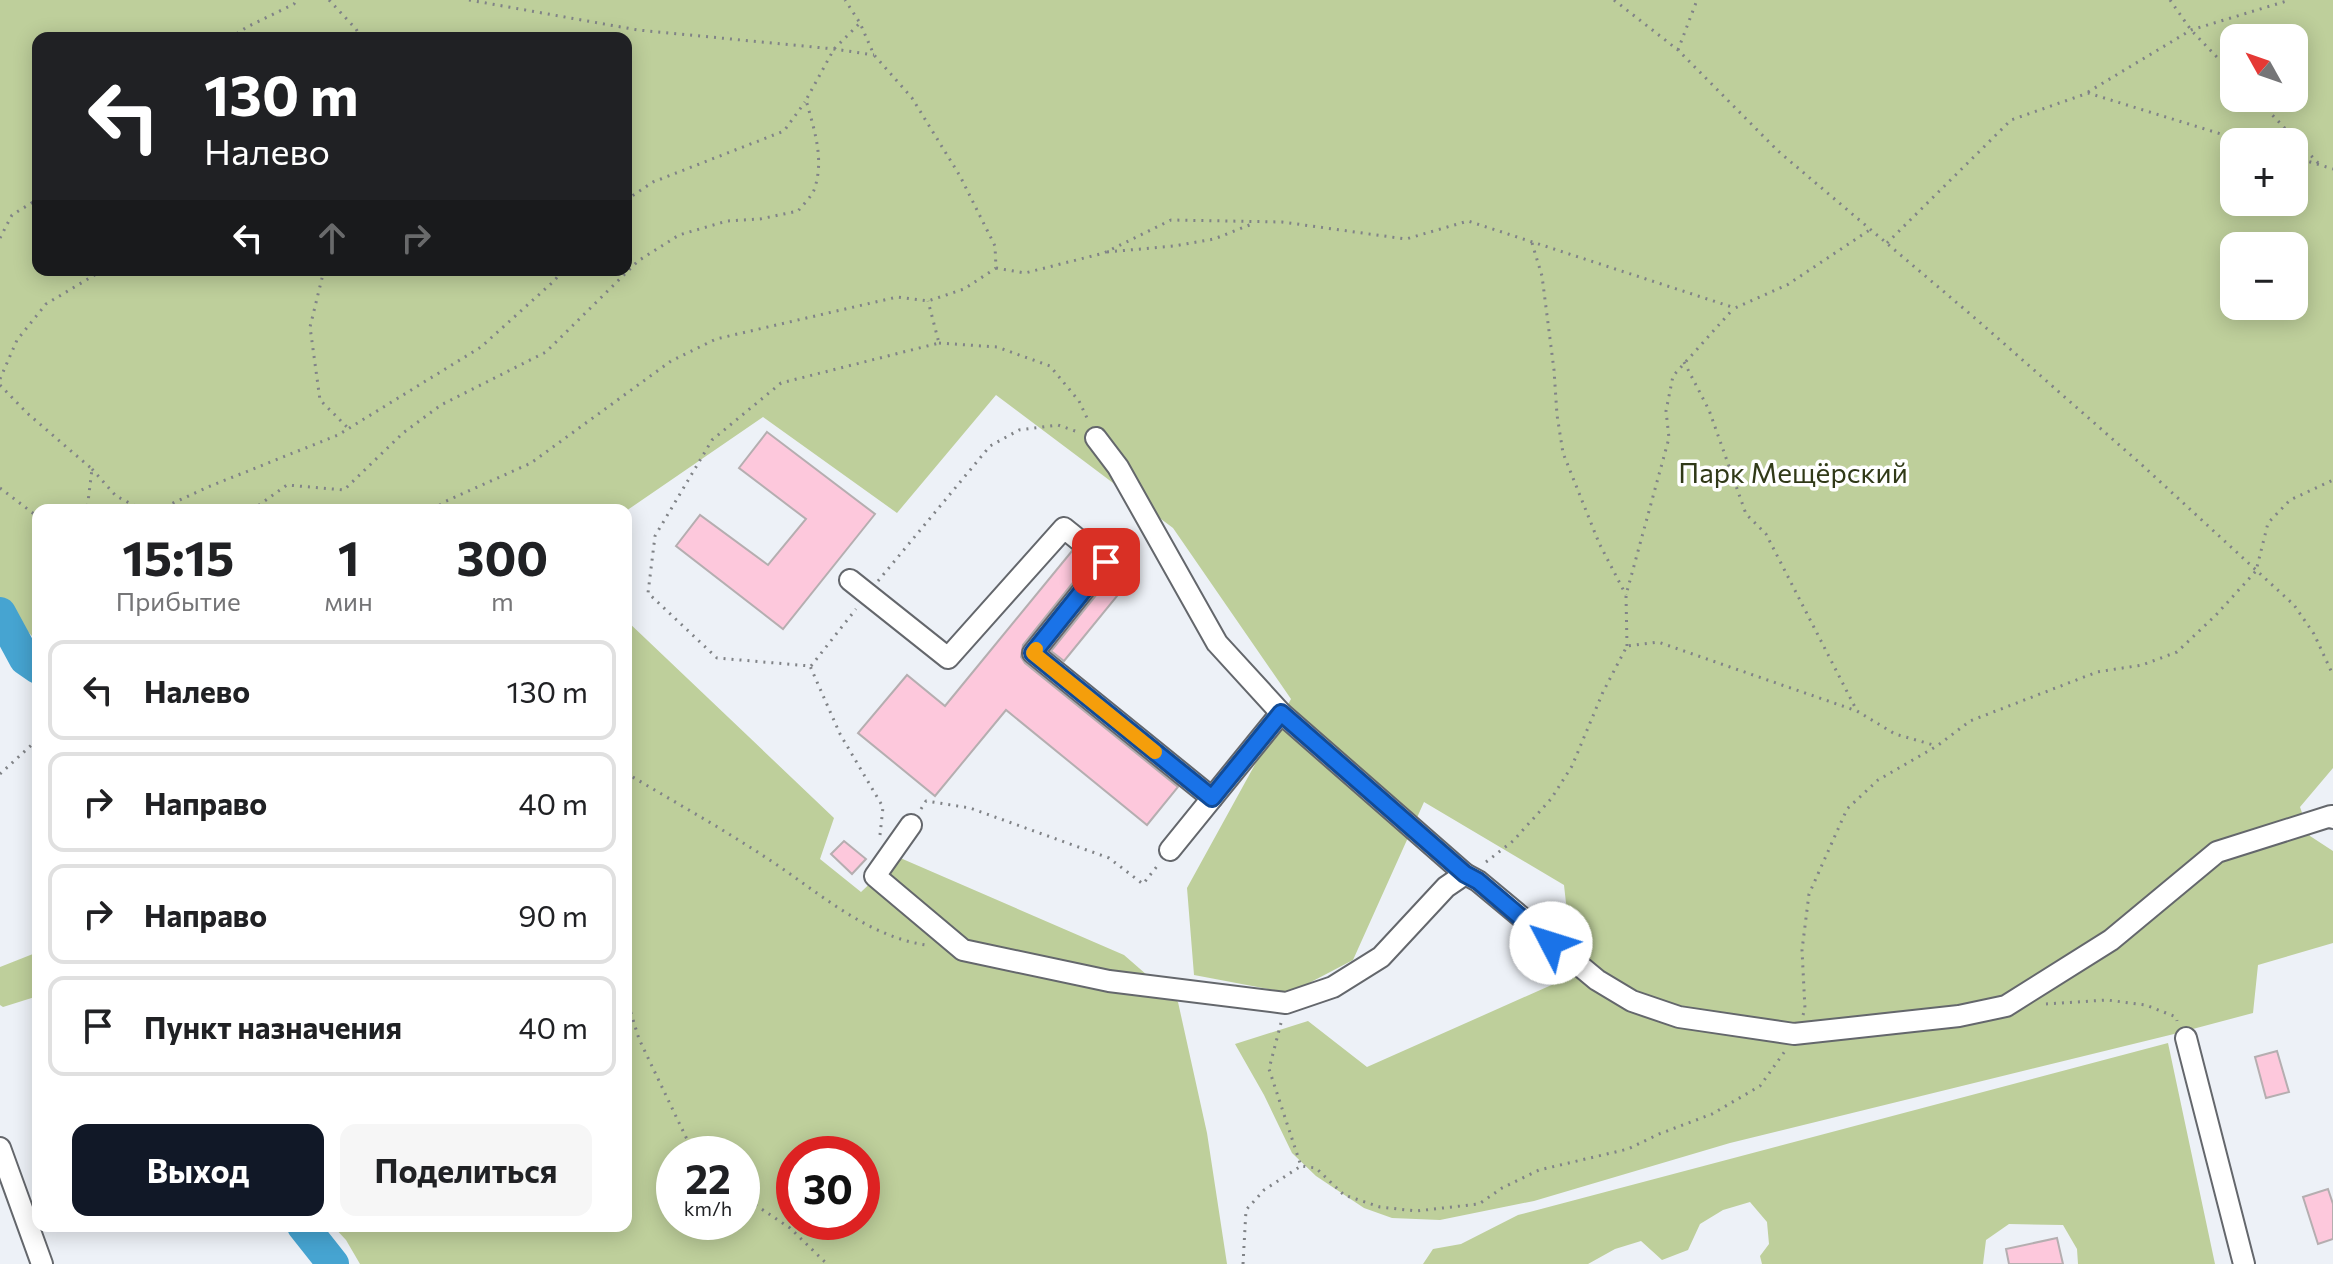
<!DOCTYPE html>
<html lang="ru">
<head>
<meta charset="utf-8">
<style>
  body { margin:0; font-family:Commissioner,sans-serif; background:#f6f6f6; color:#202124; height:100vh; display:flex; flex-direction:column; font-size:30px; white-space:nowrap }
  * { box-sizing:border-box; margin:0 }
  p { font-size:26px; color:#757577 }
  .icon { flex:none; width:44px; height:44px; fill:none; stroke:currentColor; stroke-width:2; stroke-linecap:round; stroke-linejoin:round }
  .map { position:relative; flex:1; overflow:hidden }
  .side { position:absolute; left:32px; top:504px; width:600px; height:728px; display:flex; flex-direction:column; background:#fff; border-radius:16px; box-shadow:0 4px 20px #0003 }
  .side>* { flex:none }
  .guide { position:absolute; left:32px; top:32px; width:600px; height:244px; border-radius:16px; box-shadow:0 4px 20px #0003; background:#202124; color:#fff; overflow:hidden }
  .needle { width:52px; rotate:310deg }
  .tools { position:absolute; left:2220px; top:24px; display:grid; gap:16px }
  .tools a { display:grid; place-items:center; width:88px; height:88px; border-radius:16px; background:#fff; box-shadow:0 4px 20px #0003; font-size:40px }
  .speed { position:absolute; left:656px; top:1136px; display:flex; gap:16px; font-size:40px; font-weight:700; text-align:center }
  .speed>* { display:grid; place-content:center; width:104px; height:104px; border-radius:50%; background:#fff; box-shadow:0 4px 20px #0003; line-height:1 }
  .speed small { font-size:20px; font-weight:400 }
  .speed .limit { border:12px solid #d22; background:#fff; color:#111 }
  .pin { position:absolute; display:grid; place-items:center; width:68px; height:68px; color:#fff; margin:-34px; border-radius:16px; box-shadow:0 4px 12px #0006 }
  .me { position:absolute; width:88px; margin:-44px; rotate:310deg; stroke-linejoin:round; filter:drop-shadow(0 0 6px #0008) }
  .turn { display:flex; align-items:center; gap:28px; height:168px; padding:0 40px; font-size:36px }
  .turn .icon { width:104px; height:104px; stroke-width:2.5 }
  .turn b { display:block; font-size:56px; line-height:68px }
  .lanes { display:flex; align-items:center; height:76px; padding:0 40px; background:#0003; justify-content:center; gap:40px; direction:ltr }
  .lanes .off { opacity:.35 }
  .eta { display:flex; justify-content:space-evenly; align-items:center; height:136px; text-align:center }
  .eta b { font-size:48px; font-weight:700; line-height:56px }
  .action { display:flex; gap:16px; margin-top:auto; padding:16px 40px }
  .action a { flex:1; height:92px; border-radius:16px; background:#111827; color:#fff; font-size:32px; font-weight:700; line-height:92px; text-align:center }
  .action a+a { background:#f6f6f6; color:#202124 }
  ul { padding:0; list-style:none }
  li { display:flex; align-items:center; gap:24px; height:100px; margin:0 16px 12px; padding:0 24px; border:4px solid #e0e0e0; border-radius:16px }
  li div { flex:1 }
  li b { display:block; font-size:30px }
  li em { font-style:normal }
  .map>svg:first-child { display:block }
  .green { fill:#becf9b; fill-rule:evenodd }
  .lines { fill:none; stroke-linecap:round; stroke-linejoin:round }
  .river { stroke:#46a4d1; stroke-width:32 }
  .building { fill:#fdc8dc; stroke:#b5aeb0; stroke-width:2 }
  .minor-casing { stroke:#64676c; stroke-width:24 }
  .path { stroke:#808387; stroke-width:3; stroke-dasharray:2 6; stroke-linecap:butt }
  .minor { stroke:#fff; stroke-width:20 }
  .route-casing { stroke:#114b97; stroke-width:20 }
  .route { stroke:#1a73e8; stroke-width:14 }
  .slow { stroke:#f59e0b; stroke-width:14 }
  .labels { text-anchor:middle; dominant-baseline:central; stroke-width:7; stroke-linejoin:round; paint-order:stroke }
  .park-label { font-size:28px; fill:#303917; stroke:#fff }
</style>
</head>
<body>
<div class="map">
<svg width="2333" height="1264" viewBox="0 0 2333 1264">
  <rect width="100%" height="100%" fill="#edf1f7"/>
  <g class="green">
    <path d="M0,0H2333V768L2300,807L2310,836L2333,851V943L2258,965L2253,1013L2174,1034L1730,1143L1534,1201L1440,1220L1392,1218L1364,1208L1316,1176L1292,1153L1264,1095L1235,1044L1308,1021L1367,1067L1574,975L1564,885L1424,802L1353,960L1290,993L1194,975L1187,888L1291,699L1173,528L996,395L897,513L763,417L626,511L38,510V642L0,604ZM38,38H626V270H38ZM2234,38H2294V98H2234ZM2234,142H2294V202H2234ZM2234,246H2294V306H2234Z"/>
    <path d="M626,620L834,818L820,859L861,892L898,857L1124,955L1178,1002L1207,1133L1227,1264H360L346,1240L333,1226H626ZM674,1154H742V1222H674ZM794,1154H862V1222H794Z"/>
    <polygon points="38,952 38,996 3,1007 0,1005 0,967"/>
    <polygon points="2168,1043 2215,1264 2078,1264 2077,1249 2063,1225 2009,1224 1986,1240 1983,1264 1762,1264 1760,1256 1769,1244 1767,1222 1750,1202 1723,1210 1700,1224 1688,1250 1662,1260 1641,1241 1615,1249 1588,1264 1423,1264 1433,1249 1461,1244 1518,1215"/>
  </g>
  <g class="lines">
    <g class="river">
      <polyline points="0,613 25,659 38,668"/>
      <polyline points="303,1226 333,1264"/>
    </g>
  </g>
  <g class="building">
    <polygon points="767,432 875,514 783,629 676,546 700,515 768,565 806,519 739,468"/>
    <polygon points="1072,551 1088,564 1023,645 1021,657 1025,663 1178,787 1147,825 1006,710 935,796 858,733 907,675 945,706"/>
    <polygon points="1109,579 1122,590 1064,661 1051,651"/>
    <polygon points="844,841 866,859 852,874 831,854"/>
    <polygon points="2277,1051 2289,1092 2266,1098 2255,1057"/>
    <polygon points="2328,1189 2333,1204 2333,1239 2318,1244 2303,1197"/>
    <polygon points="2057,1238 2063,1264 2009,1264 2006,1249"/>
  </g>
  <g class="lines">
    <defs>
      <g id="minor">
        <polyline points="1096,438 1118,467 1217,643 1281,713"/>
        <polyline points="850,580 948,658 1064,528 1106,562 1033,653 1212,798"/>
        <polyline points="911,825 875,876 963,950 1109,981 1286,1003 1333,987 1381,957 1446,887 1465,874"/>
        <polyline points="1170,850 1281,713 1465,874 1478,881 1597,980 1632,1001 1679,1017 1794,1034 1959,1016 2006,1006 2111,940 2217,852 2331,816 2333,818"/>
        <polyline points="2186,1038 2244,1264"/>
        <polyline points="0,1148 42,1264"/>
      </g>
    </defs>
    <use href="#minor" class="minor-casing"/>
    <g class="path">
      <polyline points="329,0 356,29 361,38"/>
      <polyline points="469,0 638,30 834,49 874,55"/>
      <polyline points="1614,0 1678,50 1778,151 1976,319 2142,465 2294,605 2314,634 2333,675"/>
      <polyline points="2170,0 2191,30 2234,75"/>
      <polyline points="230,38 247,27 294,4 296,0"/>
      <polyline points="1678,50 1697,0"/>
      <polyline points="2088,92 2191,30 2290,0"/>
      <polyline points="2256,98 2320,165"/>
      <polyline points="2294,157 2333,169"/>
      <polyline points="626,200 653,182 784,131 805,102"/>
      <polyline points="0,238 12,215 38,199"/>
      <polyline points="1532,243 1542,276 1554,370 1557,415 1563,453 1599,543 1626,595"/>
      <polyline points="1887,243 2011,120 2088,93 2247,142"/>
      <polyline points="1107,252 1174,246 1214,239 1252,224"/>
      <polyline points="996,268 1025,273 1104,253 1171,220 1282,222 1406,239 1468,221 1735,308 1787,285 1871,229"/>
      <polyline points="324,270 310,327 320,400 349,429"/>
      <polyline points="939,343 997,347 1050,366 1079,401 1088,420"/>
      <polyline points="1684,362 1709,410 1746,514 1766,534 1857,711 1895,734 1937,746"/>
      <polyline points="0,379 17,340 46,304 103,270"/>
      <polyline points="0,385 27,413 92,469 87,510"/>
      <polyline points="92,469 116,496 143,510"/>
      <polyline points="0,488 38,517"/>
      <polyline points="158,510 208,487 338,435 481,347 554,281 563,270"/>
      <path d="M252,510L287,485L344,490L403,433L441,405L546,352L638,261L679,235L727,221L760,219L798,211C803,205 811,197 814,190C825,160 814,129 806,100L834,49L860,23"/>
      <polyline points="433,510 444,502 531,463 671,361 716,339 897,297 928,301 964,289 996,268 995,246 960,176 912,98 874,55 860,23 845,0"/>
      <polyline points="878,581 990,446 1019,430 1058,425 1078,432"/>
      <polyline points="1627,646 1626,595 1669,438 1666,411 1673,376 1734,308"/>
      <polyline points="811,666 856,609"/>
      <path d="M626,773C671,800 718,826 762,855C814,888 864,936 926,945"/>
      <polyline points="0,774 38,739"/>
      <polyline points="921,809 926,801 970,808 1109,858 1143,884 1158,865"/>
      <polyline points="880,835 883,807 840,734 810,666 717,658 648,593 655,536 712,440 781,383 939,343 928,301"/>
      <polyline points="1486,862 1513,841 1551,799 1572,766 1603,692 1627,646 1658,642 1857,711"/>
      <polyline points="626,997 639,1039 694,1154"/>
      <polyline points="2046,1004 2107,1000 2146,1005 2176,1017 2177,1021"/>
      <polyline points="1803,1015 1805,1009 1802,950 1809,894 1847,809 1878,780 1937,746 1970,721 2097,672 2142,665 2177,652 2216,615 2256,571 2268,523 2290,500 2333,480"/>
      <polyline points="1281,1023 1269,1069 1301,1166 1316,1168 1344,1195 1380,1207 1416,1211 1479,1204 1502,1188 1539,1170 1628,1149 1659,1134 1712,1114 1760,1086 1785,1051"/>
      <polyline points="742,1196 790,1228 827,1264"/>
      <polyline points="1243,1264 1246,1210 1264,1190 1301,1166"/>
    </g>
    <use href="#minor" class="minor"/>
  </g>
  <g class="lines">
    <defs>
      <polyline id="route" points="1106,562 1033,653 1212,798 1281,713 1465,874 1478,881 1551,943"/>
    </defs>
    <use href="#route" class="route-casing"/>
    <use href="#route" class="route"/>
    <polyline class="slow" points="1036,649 1033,653 1155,752"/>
  </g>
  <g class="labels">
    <g class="park-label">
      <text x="1793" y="472">Парк Мещёрский</text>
    </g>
  </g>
</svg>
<div class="tools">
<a><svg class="needle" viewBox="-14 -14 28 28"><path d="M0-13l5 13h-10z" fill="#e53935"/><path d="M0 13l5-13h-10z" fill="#757577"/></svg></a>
<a>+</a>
<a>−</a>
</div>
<div class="speed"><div>22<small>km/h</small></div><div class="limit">30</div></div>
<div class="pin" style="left:1106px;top:562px;background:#d93025"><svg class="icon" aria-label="arrive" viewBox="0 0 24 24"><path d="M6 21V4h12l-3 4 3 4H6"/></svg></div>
<svg class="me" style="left:1551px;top:943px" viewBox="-20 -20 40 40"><circle r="19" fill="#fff"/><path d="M0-13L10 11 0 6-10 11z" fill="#1a73e8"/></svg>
<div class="guide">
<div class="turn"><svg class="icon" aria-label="left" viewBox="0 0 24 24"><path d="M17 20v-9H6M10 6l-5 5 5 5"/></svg><div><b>130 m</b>Налево</div></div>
<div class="lanes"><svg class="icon" aria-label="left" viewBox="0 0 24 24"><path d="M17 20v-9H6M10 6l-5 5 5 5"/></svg><svg class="icon off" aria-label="ahead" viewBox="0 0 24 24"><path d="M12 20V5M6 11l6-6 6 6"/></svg><svg class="icon off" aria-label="right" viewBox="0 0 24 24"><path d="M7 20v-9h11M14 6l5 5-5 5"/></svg></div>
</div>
<section class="side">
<div class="eta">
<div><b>15:15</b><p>Прибытие</p></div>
<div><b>1</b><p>мин</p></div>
<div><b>300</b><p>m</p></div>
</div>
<ul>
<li><svg class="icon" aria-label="left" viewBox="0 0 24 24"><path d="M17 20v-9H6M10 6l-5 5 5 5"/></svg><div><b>Налево</b></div><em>130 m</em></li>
<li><svg class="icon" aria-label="right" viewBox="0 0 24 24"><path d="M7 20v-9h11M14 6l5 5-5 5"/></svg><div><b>Направо</b></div><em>40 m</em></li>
<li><svg class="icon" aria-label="right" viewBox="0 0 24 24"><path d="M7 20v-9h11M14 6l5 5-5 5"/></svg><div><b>Направо</b></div><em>90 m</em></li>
<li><svg class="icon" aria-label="arrive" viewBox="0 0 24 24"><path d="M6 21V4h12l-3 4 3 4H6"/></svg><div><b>Пункт назначения</b></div><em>40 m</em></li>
</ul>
<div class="action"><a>Выход</a><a>Поделиться</a></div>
</section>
</div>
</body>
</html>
